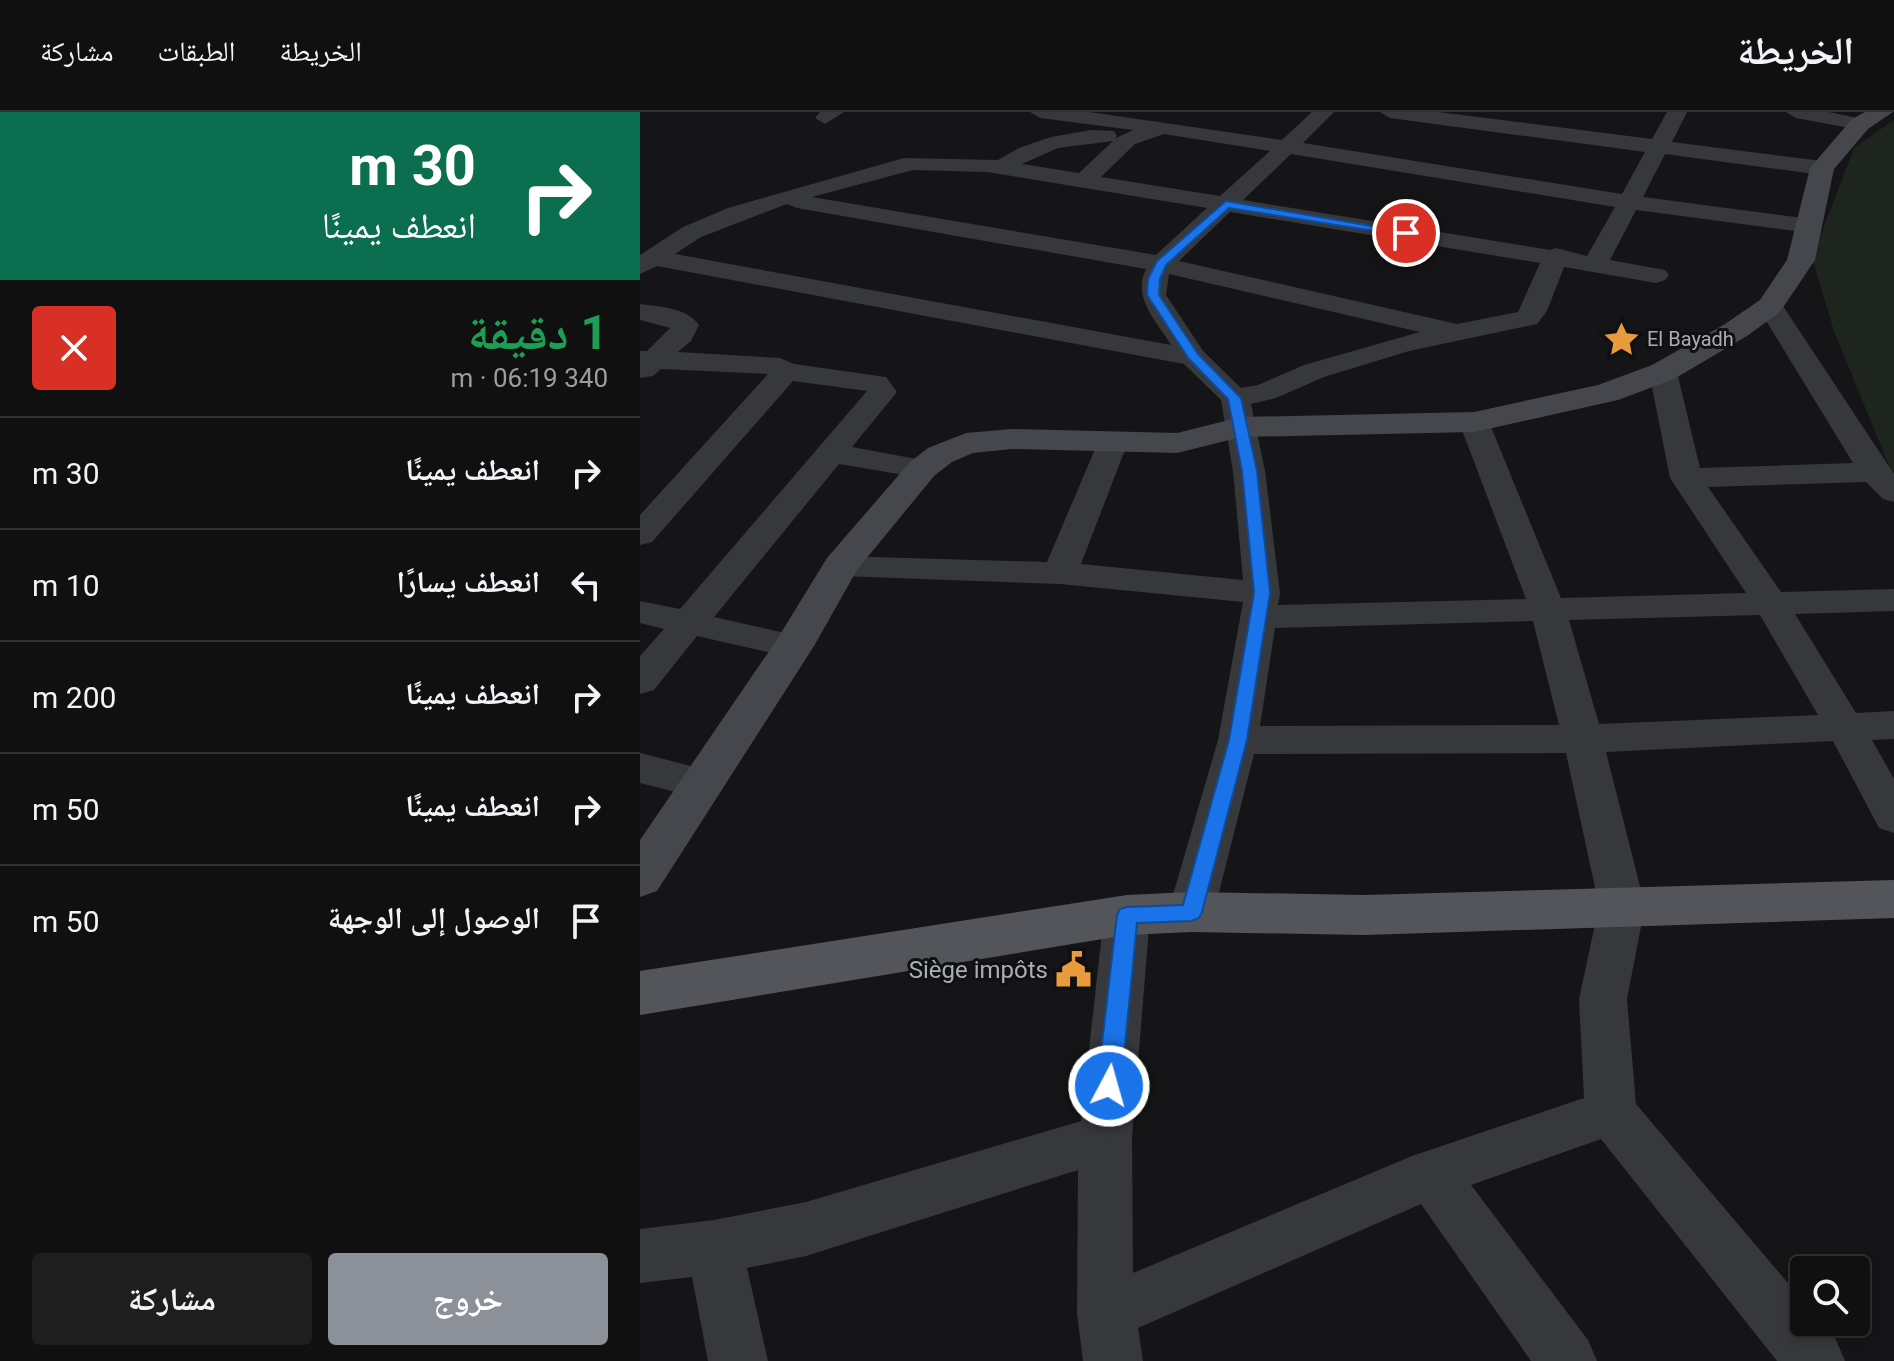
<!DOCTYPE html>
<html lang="ar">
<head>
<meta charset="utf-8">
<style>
  body { margin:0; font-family:Roboto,"Noto Naskh Arabic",sans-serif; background:#1e1e1f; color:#f1f3f6; direction:rtl; height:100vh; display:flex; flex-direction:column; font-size:30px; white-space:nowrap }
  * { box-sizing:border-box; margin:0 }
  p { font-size:26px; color:#9c9d9f }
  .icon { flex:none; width:44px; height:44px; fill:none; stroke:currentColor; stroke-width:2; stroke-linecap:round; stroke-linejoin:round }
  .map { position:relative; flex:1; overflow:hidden; direction:ltr }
  .sheet { display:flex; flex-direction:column; background:#101011; width:640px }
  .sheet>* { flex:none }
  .top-card { background:#0b6e4f; color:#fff; overflow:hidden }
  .controls { position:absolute; left:1150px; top:1144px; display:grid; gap:16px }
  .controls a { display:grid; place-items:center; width:80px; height:80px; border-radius:8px; background:#101011; box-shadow:0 4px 12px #0003,0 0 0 2px #303031; font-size:40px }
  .pin { position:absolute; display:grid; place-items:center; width:68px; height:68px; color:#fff; margin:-34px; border:4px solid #fff; border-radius:50%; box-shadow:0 2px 8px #0007 }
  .me { position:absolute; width:88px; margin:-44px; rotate:6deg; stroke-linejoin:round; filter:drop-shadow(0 0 6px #0008) }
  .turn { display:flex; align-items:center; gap:28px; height:168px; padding:0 32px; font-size:36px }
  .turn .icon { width:104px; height:104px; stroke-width:2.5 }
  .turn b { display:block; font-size:56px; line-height:68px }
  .round { display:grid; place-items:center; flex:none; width:84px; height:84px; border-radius:8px; background:#1e1e1f }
  .head { display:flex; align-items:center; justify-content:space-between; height:136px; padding:0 32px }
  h1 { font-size:48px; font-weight:700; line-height:60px; color:#1e9e55 }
  .button { display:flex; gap:16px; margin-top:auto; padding:16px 32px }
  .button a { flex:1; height:92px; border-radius:8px; background:#8c9099; color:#fff; font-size:32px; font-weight:700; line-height:92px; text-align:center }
  .button a+a { background:#1e1e1f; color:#f1f3f6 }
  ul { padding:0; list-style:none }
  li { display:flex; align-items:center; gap:24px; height:112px; padding:0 32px; border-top:2px solid #303031 }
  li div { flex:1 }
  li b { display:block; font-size:30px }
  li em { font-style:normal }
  header { display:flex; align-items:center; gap:48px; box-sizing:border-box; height:112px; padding:0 40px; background:#101011; border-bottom:2px solid #303031 }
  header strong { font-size:38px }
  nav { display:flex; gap:44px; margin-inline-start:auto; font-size:28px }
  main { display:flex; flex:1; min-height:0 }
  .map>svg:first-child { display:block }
  .green { fill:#1e251e }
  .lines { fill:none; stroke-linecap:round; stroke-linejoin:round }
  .street { fill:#36383c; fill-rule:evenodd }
  .secondary { fill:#45474c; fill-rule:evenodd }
  .primary { fill:#53555b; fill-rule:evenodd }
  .route { fill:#1a73e8; stroke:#114b97; stroke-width:2 }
  .labels { text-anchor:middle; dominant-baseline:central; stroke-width:6; stroke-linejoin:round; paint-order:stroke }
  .far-poi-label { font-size:20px; fill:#a8aeb6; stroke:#101012; text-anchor:start }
  .poi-label { font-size:24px; fill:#a8aeb6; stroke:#101012; text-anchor:end }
</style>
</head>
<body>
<header>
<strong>الخريطة</strong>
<nav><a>الخريطة</a><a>الطبقات</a><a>مشاركة</a></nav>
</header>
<main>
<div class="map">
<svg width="1254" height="1249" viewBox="0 0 1254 1249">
  <rect width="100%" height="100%" fill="#151517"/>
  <polygon class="green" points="1254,8 1254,366 1194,219 1172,146 1214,36"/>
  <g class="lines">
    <g class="street">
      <polygon points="180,0 204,0 185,12 175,6"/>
      <path d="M390,0H449L642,28L672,0H694L663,31L982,82L1005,40L750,6L740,0H798L1012,27L1027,0H1047L1032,30L1182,49L1193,56L1182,63L1025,42L1003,85L1170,107L1179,109L1182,114L1179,119L1170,121L996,98L970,148L1025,158L1029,163L1025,168L1016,171L924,155L907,199L897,212L769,239L684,265L636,286L611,292L625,359L640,481L638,493L886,487L819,310L823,304L834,301L845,304L849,310L921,486L1106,481L1030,366L1009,260L1013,254L1023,251L1033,254L1037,260L1060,356L1213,351L1117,194L1121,188H1139L1254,362V390L1243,387L1226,370L1068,375L1141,480L1254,477V499L1155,502L1216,601L1254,599V627L1232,628L1254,667V721L1239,716L1193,629L966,640L1005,794L987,887L996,992L1164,1190V1210H1181L1196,1228L1205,1249H1137L961,1027L831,1073L948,1228L957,1249H891L781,1092L498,1216L503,1249H443L437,1201L438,1058L166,1144L107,1156L128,1249H68L52,1165L0,1171V1117L74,1108L166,1090L441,1009L464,803L471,790L487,785L503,790L510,803L492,1026L493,1161L772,1044L944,986L939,887L959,794L926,641L614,642L574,800L567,813L551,818L535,813L528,800L578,628L603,490L420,472L200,464L188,461L183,454L188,447L200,444L407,450L458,330L462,323L473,321L484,323L488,330L441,452L603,468L593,359L581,288L544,252L17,154L0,162V143L43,115L88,96L264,46L358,48L379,36L411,25L451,18L474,19L477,24L474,27L493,18L400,6ZM524,22L630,39L580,84L461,65L495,32ZM473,29L439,61L382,52L418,36ZM651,42L975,95L947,144L916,136L910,138L603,88ZM273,58L347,60L567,96L516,143L172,85ZM147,92L157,96L506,157C492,186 516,208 531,233L35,142L61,125ZM590,100L900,151L878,200L817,212L539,149ZM529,162L780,220L664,253L618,273L601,276L563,239L526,183ZM1120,503L1178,603L959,612L929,508ZM893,509L919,613L620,614L635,516Z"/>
      <polygon points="1146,0 1189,0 1227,8 1230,12 1220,18 1156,6"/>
      <path d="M0,192C20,195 46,195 59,213L51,229L38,240L140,246L154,252L246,265L257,280L212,335L293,350L298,357L293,364L282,366L199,352L74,505L167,526L173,534L167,542L154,546L57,524L14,578L0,582V544L24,517L0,511V489L40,497L227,279L153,269L12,430L0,433V403L128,262L21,257L13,264L0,266V239H7L30,216L0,208Z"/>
      <polygon points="0,641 78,661 84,672 78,683 63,687 0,671"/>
    </g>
    <polygon class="secondary" points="1225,0 1253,0 1228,17 1194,57 1175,148 1140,200 1107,224 1034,267 978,288 834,320 601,325 537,341 372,337 333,341 312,350 294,364 217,458 174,534 17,779 0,785 0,728 136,529 187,446 270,350 288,336 326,321 372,317 537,321 601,305 834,300 958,273 1012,253 1085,212 1120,188 1147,148 1170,56 1212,7"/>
    <polygon class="primary" points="1254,768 1254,806 725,823 551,820 487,823 0,903 0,859 487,783 551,780 725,783"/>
  </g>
  <polygon class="route" points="586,89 772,121 766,124 589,96 526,153 520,167 519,183 558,242 601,286 617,359 630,481 607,628 562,800 559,806 551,809 497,811 481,974 477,982 469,985 461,982 457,974 477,803 480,797 487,795 543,793 589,628 614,481 602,359 588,287 549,247 507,183 508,167 517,149"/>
  <defs>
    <symbol id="sight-bare" viewBox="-9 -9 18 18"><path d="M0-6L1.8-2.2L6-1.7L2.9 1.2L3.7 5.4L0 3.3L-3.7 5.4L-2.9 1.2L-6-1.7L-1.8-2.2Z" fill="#e99b3c" stroke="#101012" stroke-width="2.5" paint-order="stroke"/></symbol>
    <symbol id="civic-bare" viewBox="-9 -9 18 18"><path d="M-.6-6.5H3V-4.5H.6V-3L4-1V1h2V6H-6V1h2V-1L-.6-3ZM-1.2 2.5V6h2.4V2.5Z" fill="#e99b3c" stroke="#101012" stroke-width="2.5" paint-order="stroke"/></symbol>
  </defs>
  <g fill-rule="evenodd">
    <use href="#sight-bare" x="956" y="202" width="51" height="51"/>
    <use href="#civic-bare" x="408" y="832" width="51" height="51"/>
  </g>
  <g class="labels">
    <g class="far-poi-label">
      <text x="1007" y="227">El Bayadh</text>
    </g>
    <g class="poi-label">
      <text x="408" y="858">Siège impôts</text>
    </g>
  </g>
</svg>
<div class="controls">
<a><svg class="icon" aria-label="search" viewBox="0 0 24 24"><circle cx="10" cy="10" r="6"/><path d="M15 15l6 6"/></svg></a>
</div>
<div class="pin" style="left:766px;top:121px;background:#d93025"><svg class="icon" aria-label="arrive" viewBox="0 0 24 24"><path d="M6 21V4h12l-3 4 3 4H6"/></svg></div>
<svg class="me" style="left:469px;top:974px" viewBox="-20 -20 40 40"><circle r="17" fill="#1a73e8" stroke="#fff" stroke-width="3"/><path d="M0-11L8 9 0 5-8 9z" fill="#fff"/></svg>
</div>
<section class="sheet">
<div class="top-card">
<div class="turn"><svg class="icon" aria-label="right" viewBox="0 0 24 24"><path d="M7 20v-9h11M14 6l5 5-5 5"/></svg><div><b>30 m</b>انعطف يمينًا</div></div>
</div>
<div class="head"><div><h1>1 دقيقة</h1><p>340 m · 06:19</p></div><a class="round" style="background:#d93025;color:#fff"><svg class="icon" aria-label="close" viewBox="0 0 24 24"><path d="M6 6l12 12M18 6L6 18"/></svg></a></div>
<ul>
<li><svg class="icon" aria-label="right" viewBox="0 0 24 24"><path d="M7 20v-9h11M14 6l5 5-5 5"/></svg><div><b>انعطف يمينًا</b></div><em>30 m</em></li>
<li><svg class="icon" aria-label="left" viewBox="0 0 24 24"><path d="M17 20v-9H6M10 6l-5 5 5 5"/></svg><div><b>انعطف يسارًا</b></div><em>10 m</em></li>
<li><svg class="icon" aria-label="right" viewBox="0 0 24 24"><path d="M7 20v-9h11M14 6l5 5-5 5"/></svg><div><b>انعطف يمينًا</b></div><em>200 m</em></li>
<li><svg class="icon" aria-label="right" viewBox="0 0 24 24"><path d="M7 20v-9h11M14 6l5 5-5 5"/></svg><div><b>انعطف يمينًا</b></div><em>50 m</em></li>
<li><svg class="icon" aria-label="arrive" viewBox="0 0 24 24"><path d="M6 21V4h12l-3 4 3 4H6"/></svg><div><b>الوصول إلى الوجهة</b></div><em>50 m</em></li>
</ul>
<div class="button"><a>خروج</a><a>مشاركة</a></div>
</section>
</main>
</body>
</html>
